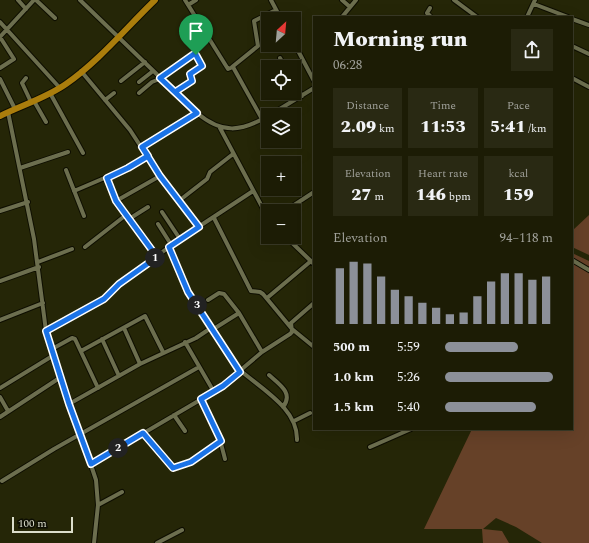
<!DOCTYPE html>
<html lang="en">
<head>
<meta charset="utf-8">
<style>
  body { margin:0; font-family:Spectral,serif; background:#292913; color:#f1f3f6; height:100vh; display:flex; flex-direction:column; font-size:15px; white-space:nowrap }
  * { box-sizing:border-box; margin:0 }
  p { font-size:13px; color:#a0a19a }
  .icon { flex:none; width:22px; height:22px; fill:none; stroke:currentColor; stroke-width:2; stroke-linecap:round; stroke-linejoin:round }
  .map { position:relative; flex:1; overflow:hidden }
  .drawer { position:absolute; left:313px; top:16px; width:260px; height:414px; display:flex; flex-direction:column; background:#1c1c05; border-radius:0px; box-shadow:0 4px 16px #0002,0 0 0 1px #3a3a27 }
  .drawer>* { flex:none }
  .needle { width:26px; rotate:26deg }
  .buttons { position:absolute; left:261px; top:12px; display:grid; gap:8px }
  .buttons a { display:grid; place-items:center; width:40px; height:40px; border-radius:0px; background:#1c1c05; box-shadow:0 4px 16px #0002,0 0 0 1px #3a3a27; font-size:20px }
  .scale { position:absolute; left:12px; bottom:10px; width:61px; box-sizing:border-box; padding-left:4px; border:2px solid #dcdecc; border-top:0; font-size:11px; line-height:14px; white-space:nowrap; color:#dcdecc; -webkit-text-stroke:3px #0d0e03; paint-order:stroke }
  .pin { position:absolute; display:grid; place-items:center; width:34px; height:34px; color:#fff; margin:-41px -17px; border-radius:50% 50% 50% 0; rotate:-45deg; box-shadow:0 0 4px #0007 }
  .pin .icon { rotate:45deg }
  .km { position:absolute; width:20px; height:20px; margin:-10px; border-radius:50%; background:#222; color:#fff; font-size:11px; line-height:20px; text-align:center }
  .round { display:grid; place-items:center; flex:none; width:42px; height:42px; border-radius:0px; background:#292913 }
  .headline { display:flex; align-items:center; justify-content:space-between; height:68px; padding:0 20px }
  h1 { font-size:22px; font-weight:800; line-height:30px }
  .metrics { display:grid; grid-template-columns:repeat(3,1fr); gap:6px; height:68px; padding:4px 20px }
  .metrics div { display:grid; align-content:center; border-radius:0px; background:#292913; text-align:center }
  .metrics b { font-size:17px; font-weight:800 }
  .metrics small { font-size:11px; font-weight:400 }
  .metrics p { font-size:11px }
  .chart { height:112px; padding:8px 20px }
  .chart p { display:flex; justify-content:space-between }
  .chart svg { width:100%; height:72px; margin-top:4px; stroke:#8c9099; stroke-width:6 }
  ul { padding:0 20px; list-style:none; font-size:13px }
  li { display:grid; grid-template-columns:64px 48px 1fr; align-items:center; height:30px }
  li i { height:10px; border-radius:5px; background:#8c9099 }
  .map>svg:first-child { display:block }
  .green { fill:#664128 }
  .lines { fill:none; stroke-linecap:round; stroke-linejoin:round }
  .minor-casing { stroke:#0e0e00; stroke-width:6 }
  .highway-casing { stroke:#0e0e00; stroke-width:8 }
  .minor { stroke:#6c6e4e; stroke-width:4 }
  .highway { stroke:#aa7d0c; stroke-width:6 }
  .route-casing { stroke:#fff; stroke-width:8 }
  .route { stroke:#1a73e8; stroke-width:5 }
</style>
</head>
<body>
<div class="map">
<svg width="589" height="543" viewBox="0 0 589 543">
  <rect width="100%" height="100%" fill="#252607"/>
  <path class="green" d="M589,215V255L572,247V231Z
    M572,253L589,261V543H542L516,527L496,518L483,529L502,531L509,543H483L482,529H424L472,429H572Z"/>
  <g class="lines">
    <defs>
      <path id="minor" d="M18,0L26,9
        M36,0L55,18
        M80,0L197,113C222,134 241,132 268,116
        M185,0L228,69L233,67L262,119
        M271,0L281,19
        M342,0L350,7
        M454,0L477,17
        M534,4L568,17
        M188,5L196,0
        M430,8L427,13L431,17
        M342,17L356,0
        M527,17L535,0
        M572,19L589,25
        M0,22L59,87
        M0,37L34,0
        M0,37L14,59L0,68
        M294,43L314,81
        M572,46L589,54
        M280,58L285,67
        M232,67L258,46L254,21L276,10
        M81,71L130,130L160,176L199,227
        M26,78L22,83L31,102
        M572,78L589,87
        M0,79L15,109
        M121,81L145,62
        M139,82L153,71
        M294,83L302,96
        M50,93L83,153
        M139,93L152,82L157,80L194,54L196,55L202,66L190,73L192,81L175,92
        M105,100L114,93
        M34,101L46,122
        M8,112L34,239L46,331L96,480L98,505L94,543
        M270,115L314,88
        M220,128L268,218
        M142,147L197,113
        M20,168L68,152
        M66,170L84,216
        M107,178L116,201L126,215
        M74,191L128,168L148,156
        M180,200L207,179L210,172L233,154
        M116,201L160,176
        M0,211L28,202
        M285,211L314,192
        M162,212L180,239
        M214,218L251,291L260,292L263,294L292,329L314,347
        M129,219L148,207
        M158,224L172,246
        M286,237L314,264
        M85,247L126,215L157,257
        M169,247L188,292L240,372
        M572,260L589,270
        M38,262L72,249
        M0,281L39,267
        M267,298L311,261
        M208,300L219,293L224,294L239,313L262,352
        M0,320L43,303
        M124,328L140,364
        M212,330L239,313
        M46,331L104,299L119,284L180,239L253,191
        M102,339L119,376
        M185,342L214,392
        M52,349L72,338L75,339L98,388
        M81,351L145,316L163,352
        M241,371C262,389 298,409 297,440
        M269,375C279,384 294,393 283,407
        M0,388L54,355
        M0,397L8,411
        M201,399L219,436L225,459
        M69,404L140,364L196,338L211,328
        M174,415L185,431
        M0,417L61,377
        M294,421L310,413
        M143,433L173,468L191,462L221,441
        M370,447L411,429
        M91,464L217,390L262,352L290,334L292,332L291,323L314,303
        M2,481L54,449L199,367
        M98,505L122,492
        M157,543L182,530"/>
      <path id="highway" d="M0,116C22,105 46,98 66,84C99,61 126,28 155,0"/>
    </defs>
    <use href="#minor" class="minor-casing"/>
    <use href="#highway" class="highway-casing"/>
    <use href="#minor" class="minor"/>
    <use href="#highway" class="highway"/>
  </g>
  <g class="lines">
    <defs>
      <path id="route" d="M196,55L202,66L190,74L192,81L175,92L197,113L142,147L148,156L128,168L107,178L116,201L157,257L119,284L104,299L46,331L69,404L91,464L143,433L173,468L191,462L221,441L201,399L223,386L240,372L188,292L169,247L199,227L160,176L142,147L197,113L160,78L194,54L196,55"/>
    </defs>
    <use href="#route" class="route-casing"/>
    <use href="#route" class="route"/>
  </g>
</svg>
<div class="buttons">
<a><svg class="needle" viewBox="-14 -14 28 28"><path d="M0-13l5 13h-10z" fill="#e53935"/><path d="M0 13l5-13h-10z" fill="#a0a19a"/></svg></a>
<a><svg class="icon" aria-label="locate" viewBox="0 0 24 24"><circle cx="12" cy="12" r="6"/><path d="M12 2v4M12 18v4M2 12h4M18 12h4"/></svg></a>
<a><svg class="icon" aria-label="layers" viewBox="0 0 24 24"><path d="M12 4l9 5-9 5-9-5zM3 14l9 5 9-5"/></svg></a>
<a>+</a>
<a>−</a>
</div>
<div class="scale">100 m</div>
<div class="pin" style="left:196px;top:55px;background:#1e9e55"><svg class="icon" aria-label="arrive" viewBox="0 0 24 24"><path d="M6 21V4h12l-3 4 3 4H6"/></svg></div>
<b class="km" style="left:155px;top:258px">1</b>
<b class="km" style="left:118px;top:448px">2</b>
<b class="km" style="left:197px;top:305px">3</b>
<section class="drawer">
<div class="headline"><div><h1>Morning run</h1><p>06:28</p></div><a class="round"><svg class="icon" aria-label="share" viewBox="0 0 24 24"><path d="M12 15V3M7 8l5-5 5 5M5 13v7h14v-7"/></svg></a></div>
<div class="metrics">
<div><p>Distance</p><b>2.09<small> km</small></b></div>
<div><p>Time</p><b>11:53</b></div>
<div><p>Pace</p><b>5:41<small> /km</small></b></div>
</div>
<div class="metrics">
<div><p>Elevation</p><b>27<small> m</small></b></div>
<div><p>Heart rate</p><b>146<small> bpm</small></b></div>
<div><p>kcal</p><b>159</b></div>
</div>
<div class="chart"><p><span>Elevation</span>94–118 m</p>
<svg viewBox="0 0 160 44" preserveAspectRatio="none"><path d="M5 44V10M15 44V6M25 44V7M35 44V15M45 44V23M55 44V27M65 44V31M75 44V34M85 44V38M95 44V37M105 44V27M115 44V18M125 44V13M135 44V13M145 44V17M155 44V15"/></svg>
</div>
<ul>
<li><b>500 m</b>5:59<i style="width:68%"></i></li>
<li><b>1.0 km</b>5:26<i style="width:100%"></i></li>
<li><b>1.5 km</b>5:40<i style="width:84%"></i></li>
</ul>
</section>
</div>
</body>
</html>
